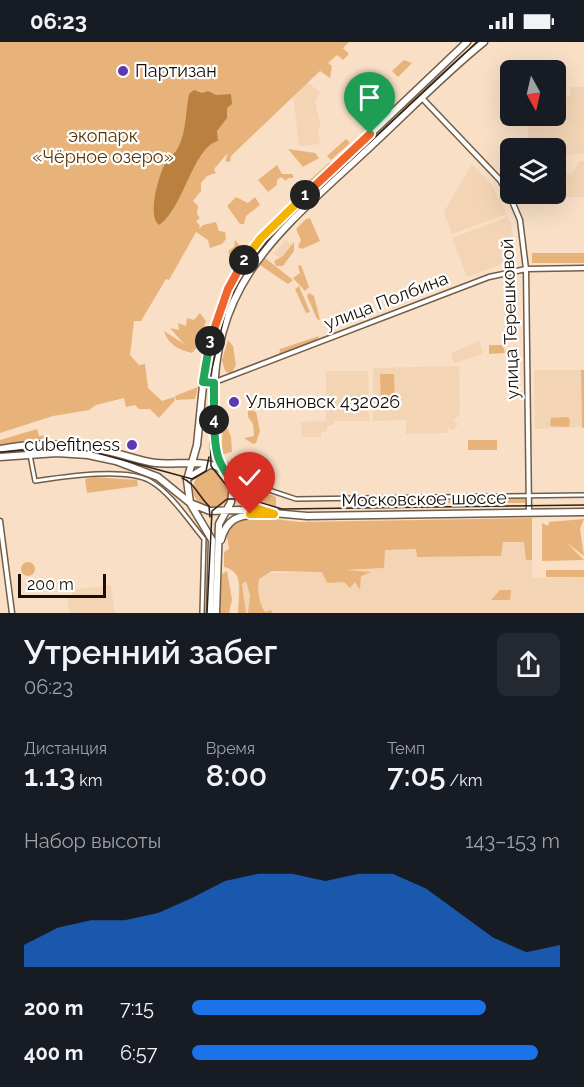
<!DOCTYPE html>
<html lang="ru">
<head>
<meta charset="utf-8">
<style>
  body { margin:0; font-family:Raleway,sans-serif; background:#242831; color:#f1f3f6; height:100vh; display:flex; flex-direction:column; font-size:22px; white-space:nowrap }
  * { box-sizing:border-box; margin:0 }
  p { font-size:20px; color:#9ea1a6 }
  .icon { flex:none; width:33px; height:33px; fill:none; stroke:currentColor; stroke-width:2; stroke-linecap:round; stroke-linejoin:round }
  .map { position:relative; height:571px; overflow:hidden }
  .details { display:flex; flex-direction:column; background:#171b24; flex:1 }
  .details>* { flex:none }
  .needle { width:39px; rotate:172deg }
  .fabs { position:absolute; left:500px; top:18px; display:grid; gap:12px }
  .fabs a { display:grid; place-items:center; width:66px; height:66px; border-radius:9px; background:#171b24; box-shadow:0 6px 24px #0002; font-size:30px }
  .scale { position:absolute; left:18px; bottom:15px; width:88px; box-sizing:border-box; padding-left:6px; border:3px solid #170f06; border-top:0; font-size:16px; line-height:21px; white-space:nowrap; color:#170f06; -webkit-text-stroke:4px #fff; paint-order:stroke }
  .pin { position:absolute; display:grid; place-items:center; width:51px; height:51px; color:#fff; margin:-62px -26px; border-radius:50% 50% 50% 0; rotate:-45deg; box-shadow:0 0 6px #0007 }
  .pin .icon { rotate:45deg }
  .km { position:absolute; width:30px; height:30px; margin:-15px; border-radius:50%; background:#222; color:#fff; font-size:16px; line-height:30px; text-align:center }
  .round { display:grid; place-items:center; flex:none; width:63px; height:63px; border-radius:9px; background:#242831 }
  .headline { display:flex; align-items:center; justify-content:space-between; height:102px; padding:0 24px }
  h1 { font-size:33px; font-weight:600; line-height:45px }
  .figures { display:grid; grid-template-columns:repeat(3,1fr); gap:9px; height:102px; padding:6px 24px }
  .figures div { display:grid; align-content:center }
  .figures b { font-size:30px; font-weight:600 }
  .figures small { font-size:16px; font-weight:400 }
  .figures p { font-size:16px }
  .chart { height:168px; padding:12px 24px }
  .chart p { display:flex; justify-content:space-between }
  .chart svg { width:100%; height:108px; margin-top:6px; fill:#1a73e8; opacity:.7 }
  ul { padding:0 24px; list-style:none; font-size:20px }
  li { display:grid; grid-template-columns:96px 72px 1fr; align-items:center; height:45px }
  li i { height:15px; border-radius:8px; background:#1a73e8 }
  .status { display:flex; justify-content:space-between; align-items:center; height:42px; padding:0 30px; background:#171b24; direction:ltr }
  .status svg { height:16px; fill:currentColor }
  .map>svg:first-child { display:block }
  .built { fill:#f3d5b6 }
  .green { fill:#e8b37b }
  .water { fill:#ba803f }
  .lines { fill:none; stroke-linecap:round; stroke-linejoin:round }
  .minor-casing { stroke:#725d47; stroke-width:6 }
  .tertiary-casing { stroke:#725d47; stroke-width:7 }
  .primary-casing { stroke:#725d47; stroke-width:9 }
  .minor { stroke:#fff; stroke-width:3 }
  .tertiary { stroke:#fff; stroke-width:4 }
  .primary { stroke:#fff; stroke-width:6 }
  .tram { stroke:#2e2419; stroke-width:1.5 }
  .split-1-casing { stroke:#fff; stroke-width:12 }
  .split-2-casing { stroke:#fff; stroke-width:12 }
  .split-3-casing { stroke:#fff; stroke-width:12 }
  .split-4-casing { stroke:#fff; stroke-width:12 }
  .split-5-casing { stroke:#fff; stroke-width:12 }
  .split-6-casing { stroke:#fff; stroke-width:12 }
  .split-1 { stroke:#f0652b; stroke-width:8 }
  .split-2 { stroke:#f5b400; stroke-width:8 }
  .split-3 { stroke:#f0652b; stroke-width:8 }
  .split-4 { stroke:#22a559; stroke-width:8 }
  .split-5 { stroke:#22a559; stroke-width:8 }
  .split-6 { stroke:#f5b400; stroke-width:8 }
  .poi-dot { fill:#5d38b0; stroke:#fff; stroke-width:2 }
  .labels { text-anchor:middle; stroke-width:4.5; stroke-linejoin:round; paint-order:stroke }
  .poi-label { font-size:18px; fill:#170f06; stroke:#fff; text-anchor:start }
  .park-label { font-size:18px; fill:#5d3600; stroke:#fff }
  .street-label { font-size:18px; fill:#170f06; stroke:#fff }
</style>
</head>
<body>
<div class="status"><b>06:23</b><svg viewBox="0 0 49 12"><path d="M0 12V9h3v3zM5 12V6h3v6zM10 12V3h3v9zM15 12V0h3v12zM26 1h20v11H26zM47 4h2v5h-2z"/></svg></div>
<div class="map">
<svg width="584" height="571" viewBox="0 0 584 571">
  <rect width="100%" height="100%" fill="#f8dfc6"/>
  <path class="built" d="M304,38L320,50L315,59L321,86L318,87L320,102L299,104L293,53Z
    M571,45H584V112L555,113V106H528V74H555V54H570Z
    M580,119H584V155H566V132H572Z
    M472,122L491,142L507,172L452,192L444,170Z
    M507,175L511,180L515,217L467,235L452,196Z
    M286,198L293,204L281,217L274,211Z
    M479,299L483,312L454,321L451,311Z
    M459,324L460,371L453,380L457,381V384L452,388L448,386L447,391L406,392V378L373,379V326Z
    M534,328H581L582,385L535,387Z
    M326,329H368L369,379H334L333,383L327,384V389L321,390V395H302L301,380L326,379Z
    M503,500H525L527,518H532V536L584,535V571H239L238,533L384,526V508L417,507V515L501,514Z
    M111,543L115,571H69L67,555L72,554L71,548Z"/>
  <path class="green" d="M0,0H349L343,6L349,12L343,18L337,13L328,21L332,24L330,36L320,29L231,114L230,120L225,119L228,111L214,127L216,131L207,134L201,141V149L193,159L198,164L197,172L200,176L196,179L200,184L199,187L203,183L216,180L219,189L225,190L226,197L222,202L210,206L208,198L196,190L169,238L166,237L141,279H134L130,313L139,323L145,322L148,346L162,359L174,355L175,358L159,376L150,367H139L135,363L126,365L124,356L96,363L89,368L53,374L0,391Z
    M404,18L412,21L398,35L392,29Z
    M346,97L350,101L331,118L327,114Z
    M288,107L315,111L319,116L303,125Z
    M330,120L331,125L306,145L304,143Z
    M277,123L282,132H292L294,136H288L286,139L281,135L277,138V143L268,150L258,138Z
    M236,155L248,161L255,155L260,163L246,174L244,182H240L227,164Z
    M310,176L320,199L302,207L298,205L301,198L296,187L306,177Z
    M235,198L243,208L231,216L228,209L234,205Z
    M294,200V209L283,224H276L274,219L283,214Z
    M532,211H584V221H532Z
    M265,216L293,238L288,242L260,223Z
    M301,223L309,245L305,249L293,236L300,231L298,224Z
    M299,244L310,270L306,271L295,247Z
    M309,251L314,254L320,278L317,277L307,254Z
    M200,271L206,279L198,304L192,311C180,308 168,303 164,289L184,302L170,286L179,288L178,281L186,284L187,276L194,278Z
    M319,294L317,299L279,314L280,307Z
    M228,298L233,304L236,323L231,332L225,329L222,318Z
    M489,303H503L505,311L489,312Z
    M581,328H584V386H582Z
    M380,332H394L395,366H381Z
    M198,345L195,357L176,358L175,354Z
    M251,368L256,370L260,389L256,401L253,402L244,396L254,394L253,382L248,375V369Z
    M568,375L570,378L569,385L550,384L551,376Z
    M225,381L231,395L232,410L221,413L223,384Z
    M37,387L39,394L48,393L47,397L0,404V398Z
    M468,398H497V408H468Z
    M227,419L239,428L238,435L242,440H239L224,422Z
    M193 447a19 19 0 1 1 38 0a19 19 0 1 1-38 0Z
    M94,435L137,438L138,444L87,451L85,437Z
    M245,443L276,455V465L248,458Z
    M525,455V461H366L369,458Z
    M259,475L299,480L532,476V518H526L524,500H503L501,514L417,515L416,507L385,508L384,526L345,528L371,530L361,534L360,548L355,540L350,546L344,540L327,541L322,530L272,529L259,537C257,548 259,561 265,570L271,568L272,571H248L250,553L246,539L242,542L246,571H238C238,553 246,530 224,525V510L229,507L226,488L234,478Z
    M584,477L580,487L584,514L567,501L584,518L542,519V481L548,484L549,480Z
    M21 527a7 7 0 1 1 14 0a7 7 0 1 1-14 0Z
    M546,528H584V535H546Z
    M227,529L232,558L229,571H220L222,532Z
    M500,548H511L510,558H491Z"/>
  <path class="water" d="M194,48L202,51L208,49L216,53L231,52L232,62L227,66V76L217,89L218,99C193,105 183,168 159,183C146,173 160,130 167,117C187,107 185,71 189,52Z"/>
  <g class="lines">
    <defs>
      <path id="minor" d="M30,413L35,439C63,435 125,425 150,439C171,451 188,478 204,497L202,571
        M235,443L251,442L296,457L584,453"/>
      <path id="tertiary" d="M422,56L500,138L512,159L520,178L526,227L529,470
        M215,340L489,235L526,227L584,226
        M0,479L12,571"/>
      <path id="primary" d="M0,407C35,400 72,401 106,409C123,412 139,419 156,421C175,423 202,417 220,426C236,435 238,459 256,467
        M0,415L57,411L88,413L116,419L158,435L190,461L210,469L239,468L307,474L584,470
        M222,428C211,409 214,387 214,366C211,236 285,185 370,105C408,70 444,32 484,0
        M188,436L208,424
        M221,498C226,478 238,472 258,473
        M210,571L212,498L190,461L187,438L197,403L205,324L214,284L233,237L261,196L467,0
        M216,571L219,482L231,460L233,444"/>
    </defs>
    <use href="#minor" class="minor-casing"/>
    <use href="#tertiary" class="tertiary-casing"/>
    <use href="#primary" class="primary-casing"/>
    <use href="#minor" class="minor"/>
    <use href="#tertiary" class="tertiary"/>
    <use href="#primary" class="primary"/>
    <path class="tram" d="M477,0L275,189L245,227L227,263L209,339L211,424L234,453L282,467L584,463
      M0,410L52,406L90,409L192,437L206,429L209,415
      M182,436C195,441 199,455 209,464L210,475
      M207,571L212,469L227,457H241"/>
  </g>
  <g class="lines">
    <defs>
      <path id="split-1" d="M305,153L370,92"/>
      <path id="split-2" d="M244,218L261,196L305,153"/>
      <path id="split-3" d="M210,299L228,247L244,218"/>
      <path id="split-4" d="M210,299L203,340L214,341V378"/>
      <path id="split-5" d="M214,378C215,423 220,422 245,458"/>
      <path id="split-6" d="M245,458L249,464L274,472H250"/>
    </defs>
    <use href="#split-1" class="split-1-casing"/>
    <use href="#split-2" class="split-2-casing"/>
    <use href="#split-3" class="split-3-casing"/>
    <use href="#split-4" class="split-4-casing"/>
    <use href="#split-5" class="split-5-casing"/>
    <use href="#split-6" class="split-6-casing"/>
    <use href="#split-1" class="split-1"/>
    <use href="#split-2" class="split-2"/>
    <use href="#split-3" class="split-3"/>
    <use href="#split-4" class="split-4"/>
    <use href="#split-5" class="split-5"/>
    <use href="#split-6" class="split-6"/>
  </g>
  <g class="poi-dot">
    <circle cx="123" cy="29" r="6"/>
    <circle cx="234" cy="360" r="6"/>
    <circle cx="132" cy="403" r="6"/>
  </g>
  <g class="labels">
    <g class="poi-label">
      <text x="135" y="35">Партизан</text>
      <text x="246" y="366">Ульяновск 432026</text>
      <text x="120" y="409" text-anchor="end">cubefitness</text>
    </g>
    <g class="park-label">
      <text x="103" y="100">экопарк<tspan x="103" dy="21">«Чёрное озеро»</tspan></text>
    </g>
    <g class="street-label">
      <text transform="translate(386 259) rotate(-21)" y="6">улица Полбина</text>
      <text transform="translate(510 277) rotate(-92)" y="6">улица Терешковой</text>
      <text transform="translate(424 457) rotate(-1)" y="6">Московское шоссе</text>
    </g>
  </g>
</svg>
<div class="fabs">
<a><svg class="needle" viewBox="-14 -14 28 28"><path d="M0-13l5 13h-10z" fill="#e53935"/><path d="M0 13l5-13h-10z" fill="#9ea1a6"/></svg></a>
<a><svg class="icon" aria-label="layers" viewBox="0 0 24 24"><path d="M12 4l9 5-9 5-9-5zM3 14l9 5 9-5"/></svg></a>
</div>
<div class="scale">200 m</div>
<div class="pin" style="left:370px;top:92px;background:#1e9e55"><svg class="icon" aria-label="arrive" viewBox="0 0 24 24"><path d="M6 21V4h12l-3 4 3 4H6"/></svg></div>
<div class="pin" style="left:250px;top:472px;background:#d93025"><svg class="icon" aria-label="check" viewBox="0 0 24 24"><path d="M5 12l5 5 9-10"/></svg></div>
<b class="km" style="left:305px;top:153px">1</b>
<b class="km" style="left:244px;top:218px">2</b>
<b class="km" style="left:210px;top:299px">3</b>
<b class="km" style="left:214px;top:378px">4</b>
</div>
<section class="details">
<div class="headline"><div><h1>Утренний забег</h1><p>06:23</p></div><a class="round"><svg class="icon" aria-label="share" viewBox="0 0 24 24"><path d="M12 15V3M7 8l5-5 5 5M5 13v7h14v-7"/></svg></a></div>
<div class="figures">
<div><p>Дистанция</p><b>1.13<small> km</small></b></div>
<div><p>Время</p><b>8:00</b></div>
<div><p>Темп</p><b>7:05<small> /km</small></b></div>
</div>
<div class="chart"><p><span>Набор высоты</span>143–153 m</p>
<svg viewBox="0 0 160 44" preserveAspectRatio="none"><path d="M0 44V35L10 28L20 25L30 25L40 22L50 16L60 9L70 6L80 6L90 9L100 6L110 6L120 12L130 22L140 32L150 38L160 35V44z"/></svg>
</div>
<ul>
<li><b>200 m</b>7:15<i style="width:80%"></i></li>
<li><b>400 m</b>6:57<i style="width:94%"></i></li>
</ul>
</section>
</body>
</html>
